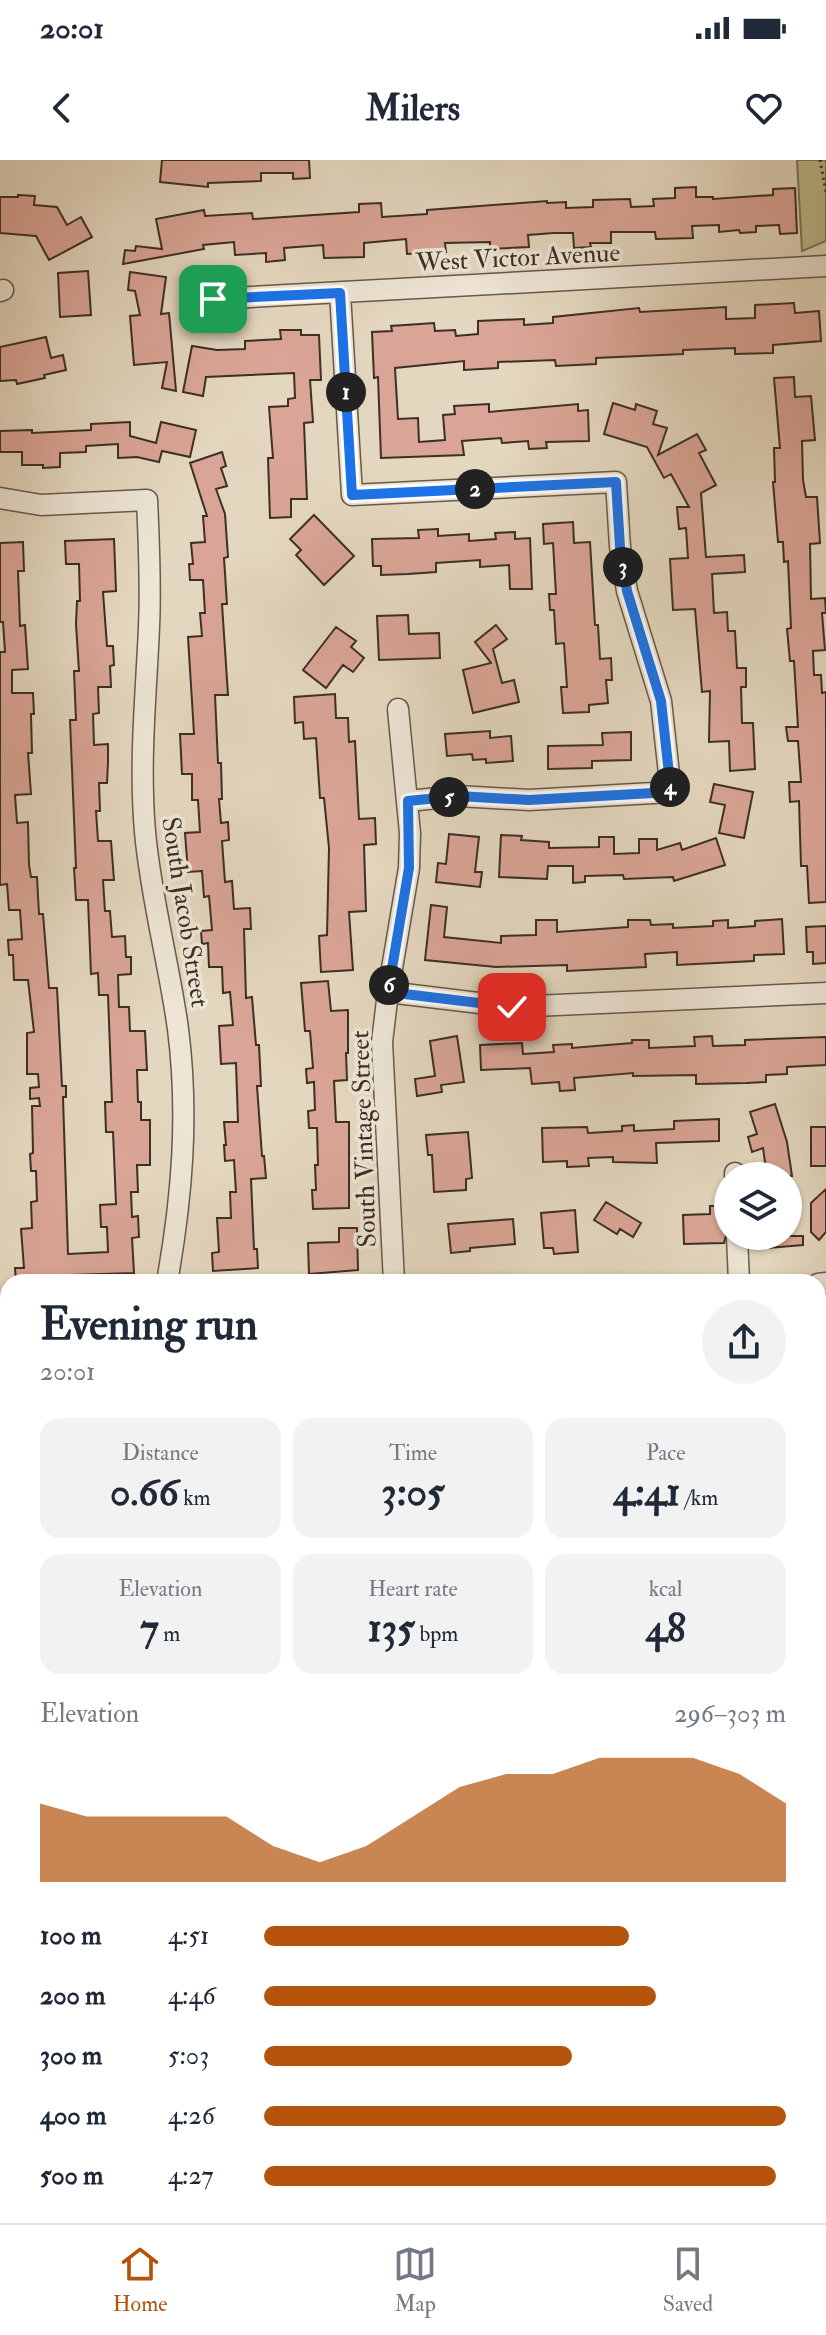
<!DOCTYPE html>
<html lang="en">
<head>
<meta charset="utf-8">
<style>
  body { margin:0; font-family:"IM FELL Double Pica",serif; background:#f2f2f3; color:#1f2937; height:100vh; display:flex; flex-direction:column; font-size:30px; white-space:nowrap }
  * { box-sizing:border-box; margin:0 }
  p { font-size:26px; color:#747a83 }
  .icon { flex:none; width:44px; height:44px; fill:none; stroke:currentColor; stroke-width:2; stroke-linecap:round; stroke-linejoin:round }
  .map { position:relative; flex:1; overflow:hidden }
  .sheet { position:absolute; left:0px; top:1114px; width:826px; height:950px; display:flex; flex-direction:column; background:#fff; border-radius:24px 24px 0 0; box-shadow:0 2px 6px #0004 }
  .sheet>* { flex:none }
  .tools { position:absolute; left:714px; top:1002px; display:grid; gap:16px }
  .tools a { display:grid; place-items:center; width:88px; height:88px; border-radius:50%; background:#fff; box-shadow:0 2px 6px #0004; font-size:40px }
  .pin { position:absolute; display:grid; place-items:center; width:68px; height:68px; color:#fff; margin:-34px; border-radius:16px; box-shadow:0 4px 12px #0006 }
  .km { position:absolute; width:40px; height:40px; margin:-20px; border-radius:50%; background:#222; color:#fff; font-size:22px; line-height:40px; text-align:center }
  .round { display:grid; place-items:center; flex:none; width:84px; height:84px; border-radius:42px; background:#f2f2f3 }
  .overview { display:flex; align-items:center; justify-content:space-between; height:136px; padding:0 40px }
  h1 { font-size:44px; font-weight:800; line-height:60px }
  .stats { display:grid; grid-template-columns:repeat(3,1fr); gap:12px; height:136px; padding:8px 40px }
  .stats div { display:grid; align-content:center; border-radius:20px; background:#f2f2f3; text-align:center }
  .stats b { font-size:40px; font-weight:800 }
  .stats small { font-size:22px; font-weight:400 }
  .stats p { font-size:22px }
  .chart { height:224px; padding:16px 40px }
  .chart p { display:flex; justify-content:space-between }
  .chart svg { width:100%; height:144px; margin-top:8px; fill:#b45309; opacity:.7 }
  ul { padding:0 40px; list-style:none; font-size:26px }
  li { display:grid; grid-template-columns:128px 96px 1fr; align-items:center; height:60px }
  li i { height:20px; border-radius:10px; background:#b45309 }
  .status { display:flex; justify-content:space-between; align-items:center; height:56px; padding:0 40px; background:#fff; direction:ltr }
  .status svg { height:22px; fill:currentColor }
  header { display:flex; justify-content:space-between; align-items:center; height:104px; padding:0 40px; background:#fff; font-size:36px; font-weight:800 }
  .tab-bar { display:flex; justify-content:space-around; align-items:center; height:112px; border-top:2px solid #e0e1e3; background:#fff; font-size:22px; color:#747a83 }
  .tab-bar a { display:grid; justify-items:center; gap:4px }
  .tab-bar .current { color:#b45309 }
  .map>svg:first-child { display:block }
  .green { fill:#bcbc8c; stroke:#7c7658; stroke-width:2 }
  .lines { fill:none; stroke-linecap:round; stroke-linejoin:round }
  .stream { stroke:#728278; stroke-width:5 }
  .building { fill:#daa596; stroke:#3d2f25; stroke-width:2 }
  .minor-casing { stroke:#67594c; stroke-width:23 }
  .path { stroke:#3d2f25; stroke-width:3; stroke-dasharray:2 4; stroke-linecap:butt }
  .minor { stroke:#ede5d5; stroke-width:20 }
  .route-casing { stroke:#fff; stroke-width:16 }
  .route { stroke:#1a73e8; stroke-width:10 }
  .labels { text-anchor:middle; stroke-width:7; stroke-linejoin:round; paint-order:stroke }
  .street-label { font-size:26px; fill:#3d2f25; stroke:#ede5d5 }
</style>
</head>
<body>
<div class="status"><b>20:01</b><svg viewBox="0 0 49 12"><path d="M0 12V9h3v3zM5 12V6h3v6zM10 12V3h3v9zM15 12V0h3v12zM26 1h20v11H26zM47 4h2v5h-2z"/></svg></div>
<header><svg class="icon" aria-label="back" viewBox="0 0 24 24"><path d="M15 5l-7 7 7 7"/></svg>Milers<svg class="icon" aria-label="heart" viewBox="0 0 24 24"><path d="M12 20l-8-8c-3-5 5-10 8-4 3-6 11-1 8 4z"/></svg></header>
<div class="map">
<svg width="826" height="2063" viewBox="0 0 826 2063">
  <rect width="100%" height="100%" fill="#e4d7bf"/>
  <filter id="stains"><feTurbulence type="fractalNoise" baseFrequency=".0025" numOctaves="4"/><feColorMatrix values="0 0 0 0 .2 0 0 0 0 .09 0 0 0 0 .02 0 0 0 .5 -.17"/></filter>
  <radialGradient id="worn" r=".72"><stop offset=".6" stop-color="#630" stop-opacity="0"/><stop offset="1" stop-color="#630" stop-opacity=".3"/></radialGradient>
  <path class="green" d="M797,0H826V81L802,91Z"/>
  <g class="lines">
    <path class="stream" d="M818,1763L826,1762
      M200,2056V2063"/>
  </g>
  <path class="building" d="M162,0H309L310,18L293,19V13H261V21L208,23V27L160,22Z
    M696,27V37H713V39L773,35V29L795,28L797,73L780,74L779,65L756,66V72L740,73L739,70L719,72V65L692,66L693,78L656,79L655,72H611V83H590L591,87L574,88L573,73H554L528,75L529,87L490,89V82L445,83L446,92L407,94L406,79L364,83V97L324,98L323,85L284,88L285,100L266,102V93L235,95L234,82L203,85L204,89L123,104L125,90L135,91L136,86L162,89L156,59L204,50L205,56L252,53L253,59L359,52V44L381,43L382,57L427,54V50L547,41V43L566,42V48L593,47V40L630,39L631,47L654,46L653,39L675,38V28Z
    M18,35L35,36L34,45L57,47L67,65L81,57L92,77L49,100L36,76L0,73V37H18Z
    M88,111L91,155L60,157L58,113Z
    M130,112L166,117L161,154L169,153L176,231L162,228L167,202L134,205L130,156L140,155L135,131L128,130Z
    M794,143L795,153L819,151L821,181L773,185V193L735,194V188L683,190V194L596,198V204L556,206L555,200L498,202V208L464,210V201L395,208L398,259L418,258L419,282L445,280L443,255L455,254L454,246L489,244V252L578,244V251L588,250L589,281L546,282L547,288L529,289L528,281L502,283L501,278L462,281L464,295L381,298L378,217L374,218L372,172L392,171L391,166L434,163L435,171L455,170L456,176L478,174V161L524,159V165L553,163V157L639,148L640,152L726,147V159L755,158V145Z
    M280,170H301V175H319L321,220H310L313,262L304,263L307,339H291V357L270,358L268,298H273L269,247L288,246V239L295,238L294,213L206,217L203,236L183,232L192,186L217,190L245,189V181L281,179Z
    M46,177L51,198L63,195L66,210L44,215L45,218L17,224L16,220L0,221V187Z
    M794,217L795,237L811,236L815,280L802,281L803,320L806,337H817L820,383L810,384L811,439L825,438L826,453H822L825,490L813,491L814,515H821L822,533L826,532V742L809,743L807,706H801L799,641L790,642L789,622H801L798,581H788L786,567H798L794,501H790L787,469L791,468L788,401L784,402L783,382H778L773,322H775L774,288H780L774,218Z
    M613,243L635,250L636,244L657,251L653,264L667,268L658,295L697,274L706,290L699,293L716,325L701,333L706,397L744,395L745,412L712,414L714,453L727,452L728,471H735L737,508H746V527H741L742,563H753L755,609L730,611L729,581L709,582L710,531L702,532L695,449L673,450L670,399L688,398L686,368L679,369L677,347H689L671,314L664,318L647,287L604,274Z
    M130,262V276L156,283L161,262L196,270L190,297L162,291L159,302L137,297L118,298V284L86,286V292L60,293V307L43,308V305H22V292H0V271L32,270V273L91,270V264Z
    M222,292L226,306L221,308L227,326L216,329L225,354L228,397L224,398L227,444H222L228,535H215L218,603H221L222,639H219L221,663L228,662L229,680L222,681L225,722L232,721L234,749L250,748L251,769H244L246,838L252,837L256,885H259L261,926H257L262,996H264L266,1018L251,1019L254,1089H257L258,1108L213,1111L212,1093L219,1092L217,1058H231L230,1032H236L234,1000L225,1001L224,985H226L224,962H238L236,903L221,904L219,866L233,865L230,832L223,833L222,807H209L208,783L202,784L201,771L212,770L209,736L204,737L202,711L188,712L185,673L200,672L198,640H192V614H182L180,574H194L188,477L202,476L200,453H205L203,420H190L189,404H193L191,383L205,382L203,356H207L190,303Z
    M314,355L354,396L324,425L296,395L301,390L290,379Z
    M573,362L574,383L590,382L595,465H598L600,499L611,498L612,520H606L608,543L589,545V552L563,553L561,527H567L564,483L556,484L554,450H550L549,434H556L553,383L544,384L543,364Z
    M438,369V376L469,374V381L496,379L495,373L515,372V379L530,378L532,429H510L509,405L480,407V400L436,403V412L408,414L381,415V406H373L372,379L419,378L418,370Z
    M114,379L116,431L103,432L107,486H113L114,505L110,506L111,527H98L99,553L93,554L94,585L108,584V602L107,623H99L100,651H96L98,681H111L114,720H103L105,751H110L112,777L125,776L126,797H131V814L118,815L119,847H129L130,871H145L147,910H137L138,942H141V960H150V1005H137L138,1032H131L132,1057L138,1056L139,1077L132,1078L134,1113L72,1115L73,1122H16L15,1108H24L21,1069L32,1068L31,1042L37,1041L36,1011H31L30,994L33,993L32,946H40L39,938L30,939V928L39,927L38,914H27V873L34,872L28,820H14L13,795H9L8,780L22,779L20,750H9L7,724L0,725V492H5L3,462H0V383L23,382L24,411H18L20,466L25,465L28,509L12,510V533H33L34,554H31L32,593H28L31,634L15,635L17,663L28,662L29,705L31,717H37L39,754H43L49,828H57L62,926H66V937H63L68,1094L108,1092L107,1067H101L100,1045L116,1044L113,972H106L105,942H112L108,835H99L98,813L91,814L88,740H76L74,708H76L70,560H76L74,511H79L76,464L77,441H80L79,404H66L65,381Z
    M408,455L409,474L439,473L440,498L379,500L377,456Z
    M496,465L507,479L493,489L502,523L514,520L519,542L473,553L463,510L491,503L475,482Z
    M336,467L356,481L351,487L364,498L353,512L343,505L326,528L303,510Z
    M335,534L336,558H348L349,582L355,581L359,659L375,658L376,684L364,685L366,751L349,752L353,810L321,812L319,776L327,775L329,688L324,638H320L316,578L304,579L303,562L295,563L294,537Z
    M490,571V578L511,576L513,601L486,603V599L473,600L472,594L447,596L445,574Z
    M631,572V600L592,601V608L548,609V586L603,585L602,573Z
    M714,624L753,632L744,678L719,673L725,645L710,642Z
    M449,674L479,677L475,712H482L480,727L436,722L438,703L446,704Z
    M501,675L522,676L521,680L549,682V688L599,687V677H614V694L639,693V679H657V690L680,683L682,690L716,678L725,705L674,721L673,717L624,719L623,715L585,716V722L573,723V706H548L547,719L499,717Z
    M431,745L447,747L444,777L501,783V776L536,775V760H557V772L628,767V760H650L651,765L673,764V768L713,766V761L728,760V768L755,766V761L782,759L784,794L754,795V801L677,805V792L645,794L646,807L567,811V805L496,807L425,800Z
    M826,766V803L813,804V792H807L806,767Z
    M328,821L331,851L348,850V893H346L347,920L334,921L336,962H349V1048L313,1049L312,1030H316L315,1005H318L317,968H309L308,951L315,950L314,922L307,923L306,909L313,908L310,871H305L301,823Z
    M457,876L464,922L441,925L442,932L417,936L415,919L435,916L430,881Z
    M712,876L713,886L745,885V880L826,877V905L787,907V914L766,915V922L747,923L696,924V915L633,916V913L574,918L575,930L560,931L559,922L532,924L530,908L481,910L480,885L522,883L523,894L554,892L553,885L572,884V888L632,883V880H649V888L695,886L694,877Z
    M775,944L787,982L792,1016H767L763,988L752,992L748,977L757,974L750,952Z
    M719,959V981L656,983L657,1003L613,1002V997L588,998L589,1006L567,1007V1001L543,1002L542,968L587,967L588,973L622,971V966L634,965V971L674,969V961Z
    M811,967H826V1006H811Z
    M468,972L472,1018L466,1019V1030L434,1032L432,995H428L426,975Z
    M826,1029V1072L819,1080L811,1072V1043Z
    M606,1042L641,1063L633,1077L620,1069L617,1074L594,1060Z
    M710,1046H728V1067L724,1083L684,1084L683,1055L710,1054Z
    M575,1050L578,1092L554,1094L553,1088H544L541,1053Z
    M513,1059L515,1084L470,1088V1091L451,1093L448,1064Z
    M339,1068H357L358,1110L309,1114L308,1083L339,1082Z
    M767,1076H803V1085L768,1088Z"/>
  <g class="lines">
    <defs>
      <path id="minor" d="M0,131L3,130
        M340,133L352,335L616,322L620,387L627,431L661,541L671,632L529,640L458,636L408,641
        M213,139L826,106
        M0,338L41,345L147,340C149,382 151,424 149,467C146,537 139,602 145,672C151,739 169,803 178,869C189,955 182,1038 167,1122
        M388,832L512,847L826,833
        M735,1013V1016
        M737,1076L739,1122
        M394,1122L382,882L388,832L409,708L410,673L398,549
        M818,1124L826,1123
        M0,1164L8,1163
        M818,1337H826
        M818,1543H826
        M0,1595H8
        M0,1644L8,1752
        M818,1739L826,1738
        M818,1935H826
        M0,2039L8,2034
        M103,2056V2063
        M517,2056V2063"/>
    </defs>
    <use href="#minor" class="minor-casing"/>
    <path class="path" d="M820,0L826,32"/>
    <use href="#minor" class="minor"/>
  </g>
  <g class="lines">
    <defs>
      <path id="route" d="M213,139L340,133L352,335L616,322L620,387L627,431L661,541L671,632L529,640L458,636L408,641L409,708L388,832L512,847"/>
    </defs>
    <use href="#route" class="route-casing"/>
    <use href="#route" class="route"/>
  </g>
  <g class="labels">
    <g class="street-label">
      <text transform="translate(518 97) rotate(-3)" y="9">West Victor Avenue</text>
      <text transform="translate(186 752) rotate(81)" y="9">South Jacob Street</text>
      <text transform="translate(363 979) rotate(-92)" y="9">South Vintage Street</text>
    </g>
  </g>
  <rect width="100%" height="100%" filter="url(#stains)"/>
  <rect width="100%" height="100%" fill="url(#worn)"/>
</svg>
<div class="tools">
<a><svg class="icon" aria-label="layers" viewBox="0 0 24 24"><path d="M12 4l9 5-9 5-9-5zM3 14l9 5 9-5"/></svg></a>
</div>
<div class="pin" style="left:213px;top:139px;background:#1e9e55"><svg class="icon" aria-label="arrive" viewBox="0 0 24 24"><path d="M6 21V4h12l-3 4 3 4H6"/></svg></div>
<div class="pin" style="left:512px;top:847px;background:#d93025"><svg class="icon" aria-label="check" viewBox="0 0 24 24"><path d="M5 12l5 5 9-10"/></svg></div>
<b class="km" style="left:346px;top:232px">1</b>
<b class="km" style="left:475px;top:329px">2</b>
<b class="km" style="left:623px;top:407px">3</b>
<b class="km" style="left:670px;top:627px">4</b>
<b class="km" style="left:449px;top:637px">5</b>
<b class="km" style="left:389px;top:825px">6</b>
<section class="sheet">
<div class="overview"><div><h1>Evening run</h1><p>20:01</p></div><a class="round"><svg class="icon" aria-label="share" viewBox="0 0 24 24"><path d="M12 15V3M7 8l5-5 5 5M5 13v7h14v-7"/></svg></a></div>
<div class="stats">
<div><p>Distance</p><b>0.66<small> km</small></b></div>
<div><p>Time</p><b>3:05</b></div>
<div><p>Pace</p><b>4:41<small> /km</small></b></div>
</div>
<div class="stats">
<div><p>Elevation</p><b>7<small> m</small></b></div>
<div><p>Heart rate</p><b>135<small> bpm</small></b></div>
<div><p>kcal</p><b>48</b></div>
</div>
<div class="chart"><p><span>Elevation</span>296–303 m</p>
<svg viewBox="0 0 160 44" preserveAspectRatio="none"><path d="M0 44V20L10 24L20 24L30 24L40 24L50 33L60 38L70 33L80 24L90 15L100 11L110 11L120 6L130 6L140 6L150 11L160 20V44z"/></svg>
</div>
<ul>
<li><b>100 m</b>4:51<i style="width:70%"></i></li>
<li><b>200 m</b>4:46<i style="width:75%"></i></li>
<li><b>300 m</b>5:03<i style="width:59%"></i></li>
<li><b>400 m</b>4:26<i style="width:100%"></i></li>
<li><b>500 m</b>4:27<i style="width:98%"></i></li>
</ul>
</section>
</div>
<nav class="tab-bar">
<a class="current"><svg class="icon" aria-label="home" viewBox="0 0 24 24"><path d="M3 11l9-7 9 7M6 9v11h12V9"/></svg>Home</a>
<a><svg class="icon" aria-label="map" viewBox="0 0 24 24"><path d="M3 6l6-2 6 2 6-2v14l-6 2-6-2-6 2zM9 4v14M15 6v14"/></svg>Map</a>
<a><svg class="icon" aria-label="saved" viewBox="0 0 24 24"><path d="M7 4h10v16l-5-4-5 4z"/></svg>Saved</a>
</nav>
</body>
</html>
